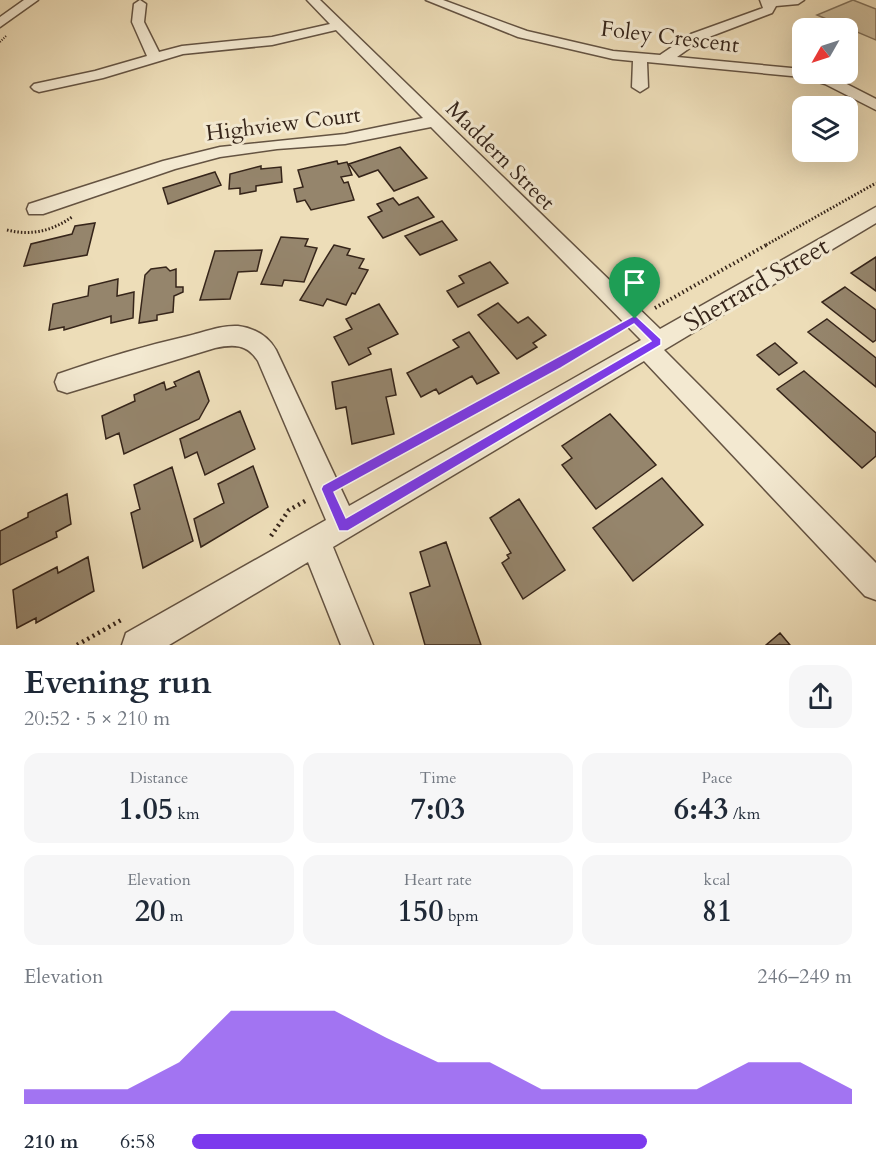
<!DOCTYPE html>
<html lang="en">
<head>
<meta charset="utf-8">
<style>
  body { margin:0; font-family:Cardo,serif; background:#f6f6f7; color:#1f2937; height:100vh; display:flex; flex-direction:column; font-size:22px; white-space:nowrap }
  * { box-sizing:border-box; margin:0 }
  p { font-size:20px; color:#747a83 }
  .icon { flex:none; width:33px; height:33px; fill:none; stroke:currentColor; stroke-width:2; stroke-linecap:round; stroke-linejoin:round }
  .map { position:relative; height:645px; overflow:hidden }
  .side { display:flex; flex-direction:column; background:#fff; flex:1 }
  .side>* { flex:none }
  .needle { width:39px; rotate:231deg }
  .buttons { position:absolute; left:792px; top:18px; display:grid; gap:12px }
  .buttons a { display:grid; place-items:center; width:66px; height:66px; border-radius:12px; background:#fff; box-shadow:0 6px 24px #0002; font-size:30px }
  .pin { position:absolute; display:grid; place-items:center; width:51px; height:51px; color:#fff; margin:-62px -26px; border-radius:50% 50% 50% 0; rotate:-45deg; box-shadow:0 0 6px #0007 }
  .pin .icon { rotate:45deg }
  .round { display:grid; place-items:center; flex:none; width:63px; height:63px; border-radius:18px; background:#f6f6f7 }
  .head { display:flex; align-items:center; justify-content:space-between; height:102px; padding:0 24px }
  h1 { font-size:33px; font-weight:700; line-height:45px }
  .metrics { display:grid; grid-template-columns:repeat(3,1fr); gap:9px; height:102px; padding:6px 24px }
  .metrics div { display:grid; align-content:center; border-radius:15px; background:#f6f6f7; text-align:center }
  .metrics b { font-size:30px; font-weight:700 }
  .metrics small { font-size:16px; font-weight:400 }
  .metrics p { font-size:16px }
  .chart { height:168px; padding:12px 24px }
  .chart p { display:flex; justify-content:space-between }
  .chart svg { width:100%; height:108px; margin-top:6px; fill:#7c3aed; opacity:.7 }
  ul { padding:0 24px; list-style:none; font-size:20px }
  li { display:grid; grid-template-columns:96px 72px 1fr; align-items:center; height:45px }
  li i { height:15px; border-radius:8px; background:#7c3aed }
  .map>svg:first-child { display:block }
  .green { fill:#cebe9d; stroke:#82725c; stroke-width:1.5 }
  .building { fill:#95856c; stroke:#36251a; stroke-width:1.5 }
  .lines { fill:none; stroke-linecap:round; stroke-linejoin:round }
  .minor-casing { stroke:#645342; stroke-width:3 }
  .path-far3 { stroke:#36251a; stroke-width:2; stroke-dasharray:1 1.5; stroke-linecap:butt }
  .path-far2 { stroke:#36251a; stroke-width:3; stroke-dasharray:1.5 2; stroke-linecap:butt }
  .path-far1 { stroke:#36251a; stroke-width:4; stroke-dasharray:1.5 3; stroke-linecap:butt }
  .path { stroke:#36251a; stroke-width:4.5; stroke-dasharray:2 4; stroke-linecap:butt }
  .minor { fill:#f3e9d1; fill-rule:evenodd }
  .route { fill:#7c3aed; stroke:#fff; stroke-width:1.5; fill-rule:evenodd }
  .labels { text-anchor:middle; stroke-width:6; stroke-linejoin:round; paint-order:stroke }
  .far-street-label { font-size:22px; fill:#36251a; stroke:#f3e9d1 }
  .street-label { font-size:26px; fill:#36251a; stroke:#f3e9d1 }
</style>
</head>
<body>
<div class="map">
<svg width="876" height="645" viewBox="0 0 876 645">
  <rect width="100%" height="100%" fill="#edddb8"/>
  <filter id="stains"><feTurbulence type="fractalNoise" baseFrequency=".00333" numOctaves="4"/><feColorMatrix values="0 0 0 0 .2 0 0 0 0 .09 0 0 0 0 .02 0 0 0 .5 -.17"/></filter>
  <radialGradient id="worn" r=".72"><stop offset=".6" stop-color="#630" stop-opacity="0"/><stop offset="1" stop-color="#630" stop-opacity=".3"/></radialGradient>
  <path class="green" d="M853,0L876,9V40L817,15Z"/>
  <path class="building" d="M400,147L427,178L394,191L378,170L359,177L349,164Z
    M337,161L338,164L347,162L352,175L341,177L344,183L348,182L354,200L311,210L305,200L297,202L294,189L303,187L298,170Z
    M261,166V169L281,167L282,182L256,186V191L240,194V188L229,189L230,174Z
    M215,172L221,185L168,204L163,188Z
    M418,197L434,217L383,238L368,217L382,211L377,204L393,198L399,205Z
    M442,221L457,240L420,255L405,236Z
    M95,223L87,255L24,266L31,244L72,234L75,226Z
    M281,237L308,239L305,246L317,248L304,282L284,280L282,286L261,284Z
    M334,245L350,249L347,255L364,259L359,268L368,270L355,294L352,293L346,305L327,299L323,306L300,300Z
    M262,250L257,271L238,272L230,299L200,300L215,251Z
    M876,257V291L851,273Z
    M490,262L508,283L458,307L447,291L464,283L459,276Z
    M166,267L170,271L176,269V287H183V292L174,296L173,312L157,315V320L139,323L145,275L151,269Z
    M118,279L117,296L134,292L133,318L111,323V316L64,330V327L49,330L53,304L88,296L89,286Z
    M845,287L876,310V340L873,342L822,302Z
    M498,303L518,323L528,317L546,335L533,343L537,347L517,359L478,315Z
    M379,304L398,334L368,348L371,354L349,365L334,337L352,329L346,319Z
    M827,319L876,358V387L808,332Z
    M469,332L499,373L477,384L472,376L439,394L436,389L421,397L407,373L459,347L453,340Z
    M775,343L797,363L779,375L757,355Z
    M391,369L396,395L386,397L394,434L352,444L346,407L336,409L332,382Z
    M199,371L209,401L199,419L124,454L119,433L106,439L102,416L135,401L134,395L164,382L166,390L176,386L174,382Z
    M804,371L876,433V456L862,468L777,389Z
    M240,411L255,449L205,475L197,452L185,458L180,439Z
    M610,414L656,465L596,509L562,465L572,458L562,446Z
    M253,466L268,507L201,547L194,519L224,503L218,484Z
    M172,467L193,541L143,568L131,513L140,509L134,485Z
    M662,478L703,525L633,581L593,528Z
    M67,494L71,524L56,532L57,537L0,565V531L28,517V513Z
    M519,499L565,570L523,599L502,563L509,558L507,555L511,553L490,518Z
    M446,542L481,645H425L410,593L430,586L420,552Z
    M88,557L94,591L36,623V618L17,628L13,590L57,567L58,573Z
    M780,633L790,645H766Z"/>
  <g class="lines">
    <defs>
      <path id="minor" d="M24,0H38L0,27V17Z
        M140,0L146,4L144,22L159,52L182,46L272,37L330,24L307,0H320L660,329L876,207V223L664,350L876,563V600L865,596L644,361L333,547L373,645H341L308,562L169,645H122L126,633L326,520L258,361C247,344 234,344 215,348L67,393L58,390L55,382L58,374C101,359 144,346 188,336C204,332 221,325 238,326C254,328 268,336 276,350L349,506L641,340L431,127L345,144L277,149L220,157L175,169L43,214H29L27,209L29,204L163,161L220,147L345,134L423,118L336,30L272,45L183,54L103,78L39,92L34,90L31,87L34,84L95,71L147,56L132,22L134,4Z
        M426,0H443L527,31L613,51L660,55L691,34L763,8L760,0H804L798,4L776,6L772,13L701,40L677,57L802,69V74H821L835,78L876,99V110L825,84L802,77L647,62L648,87L640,92L632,87L633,61L613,59L518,37Z"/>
    </defs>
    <use href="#minor" class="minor-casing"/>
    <path class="path-far3" d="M0,42L6,36"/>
    <path class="path-far2" d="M7,230C31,236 52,231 72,217
      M766,245L876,183"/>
    <path class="path-far1" d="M655,308L768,244
      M452,421L617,330"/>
    <path class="path" d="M348,478L454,420
      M271,536L289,510L307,500
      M77,645L123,619"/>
    <use href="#minor" class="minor"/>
  </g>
  <path class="route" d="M635,315L661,339V345L348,531H339L321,489L323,485ZM634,324L651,341L346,518L334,492L561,368Z"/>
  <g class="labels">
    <g class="far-street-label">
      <text transform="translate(670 36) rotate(7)" y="8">Foley Crescent</text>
      <text transform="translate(283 123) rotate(-7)" y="8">Highview Court</text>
      <text transform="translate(501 155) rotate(45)" y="8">Maddern Street</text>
    </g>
    <g class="street-label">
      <text transform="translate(756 284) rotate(-30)" y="9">Sherrard Street</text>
    </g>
  </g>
  <rect width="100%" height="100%" filter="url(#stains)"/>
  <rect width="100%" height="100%" fill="url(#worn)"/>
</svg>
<div class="buttons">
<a><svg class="needle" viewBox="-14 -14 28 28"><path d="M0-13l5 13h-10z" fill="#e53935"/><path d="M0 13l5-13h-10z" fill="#747a83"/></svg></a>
<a><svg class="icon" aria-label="layers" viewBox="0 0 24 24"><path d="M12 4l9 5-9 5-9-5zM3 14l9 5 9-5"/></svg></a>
</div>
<div class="pin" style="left:635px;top:319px;background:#1e9e55"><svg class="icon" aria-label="arrive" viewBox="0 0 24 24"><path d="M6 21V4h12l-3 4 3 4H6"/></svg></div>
</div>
<section class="side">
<div class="head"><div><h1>Evening run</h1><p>20:52 · 5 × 210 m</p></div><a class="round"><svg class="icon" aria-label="share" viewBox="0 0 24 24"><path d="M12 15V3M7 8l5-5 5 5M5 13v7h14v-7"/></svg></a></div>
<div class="metrics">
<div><p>Distance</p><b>1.05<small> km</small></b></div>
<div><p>Time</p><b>7:03</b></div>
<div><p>Pace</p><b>6:43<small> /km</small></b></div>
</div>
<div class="metrics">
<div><p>Elevation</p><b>20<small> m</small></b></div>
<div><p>Heart rate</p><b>150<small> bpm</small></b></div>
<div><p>kcal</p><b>81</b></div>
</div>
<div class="chart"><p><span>Elevation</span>246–249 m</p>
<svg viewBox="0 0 160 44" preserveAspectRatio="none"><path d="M0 44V38L10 38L20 38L30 27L40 6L50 6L60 6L70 17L80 27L90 27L100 38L110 38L120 38L130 38L140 27L150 27L160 38V44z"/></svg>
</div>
<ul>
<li><b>210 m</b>6:58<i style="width:69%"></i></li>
</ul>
</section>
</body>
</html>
